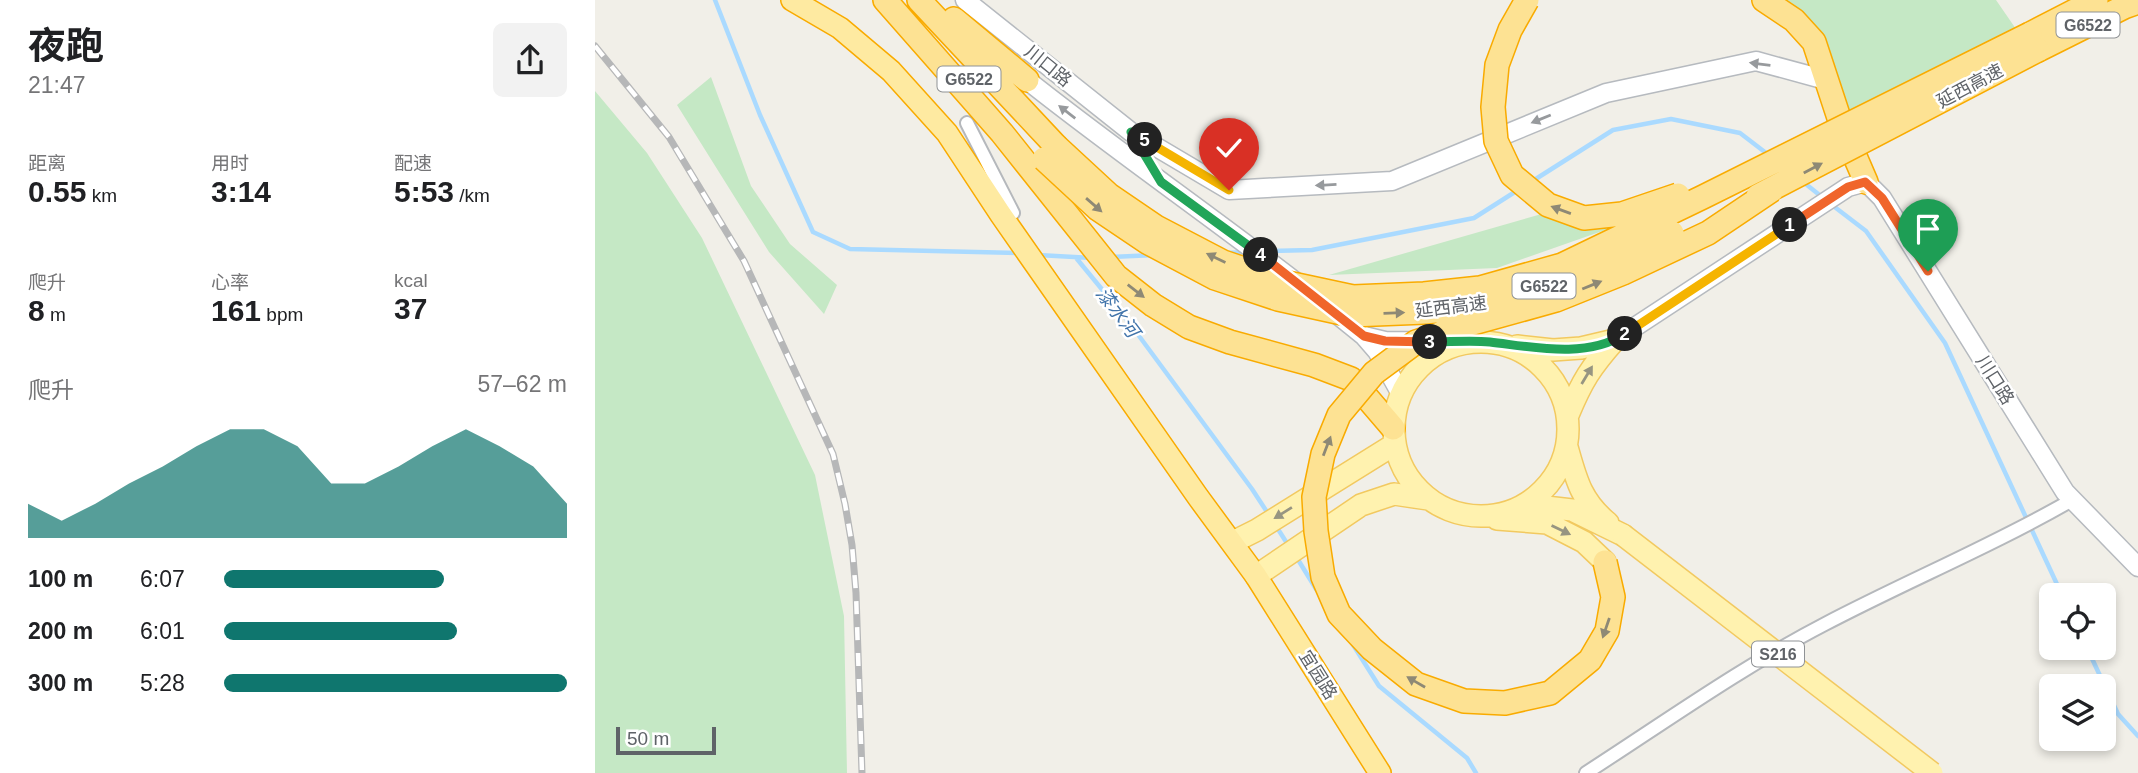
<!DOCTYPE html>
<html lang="zh">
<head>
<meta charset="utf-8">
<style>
  body { margin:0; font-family:Arial,"Noto Sans SC",sans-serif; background:#f2f2f2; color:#202124; height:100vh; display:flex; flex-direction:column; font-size:26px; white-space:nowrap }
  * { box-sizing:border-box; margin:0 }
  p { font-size:23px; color:#757577 }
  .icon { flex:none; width:38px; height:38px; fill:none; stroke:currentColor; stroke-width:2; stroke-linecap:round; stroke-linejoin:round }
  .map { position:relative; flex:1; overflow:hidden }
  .panel { display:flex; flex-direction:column; background:#fff; width:595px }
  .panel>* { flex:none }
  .buttons { position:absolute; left:1444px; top:583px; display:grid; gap:14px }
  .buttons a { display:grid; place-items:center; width:77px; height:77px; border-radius:10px; background:#fff; box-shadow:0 4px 10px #0003; font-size:35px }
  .scale { position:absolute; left:21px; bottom:18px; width:100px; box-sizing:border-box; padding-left:7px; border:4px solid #5f6368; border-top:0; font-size:19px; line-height:24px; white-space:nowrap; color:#5f6368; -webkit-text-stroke:5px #fff; paint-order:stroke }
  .pin { position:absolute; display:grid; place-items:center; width:60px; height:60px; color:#fff; margin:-72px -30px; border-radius:50% 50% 50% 0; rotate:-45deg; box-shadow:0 0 7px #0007 }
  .pin .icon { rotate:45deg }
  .km { position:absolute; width:35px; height:35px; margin:-18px; border-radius:50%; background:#222; color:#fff; font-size:19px; line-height:35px; text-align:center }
  .round { display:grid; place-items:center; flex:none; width:74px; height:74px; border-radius:10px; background:#f2f2f2 }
  .summary { display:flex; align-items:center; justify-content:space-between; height:119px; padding:0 28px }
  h1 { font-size:38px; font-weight:700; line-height:52px }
  .metrics { display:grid; grid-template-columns:repeat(3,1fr); gap:10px; height:119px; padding:7px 28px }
  .metrics div { display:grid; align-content:center }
  .metrics b { font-size:30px; font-weight:700 }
  .metrics small { font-size:19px; font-weight:400 }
  .metrics p { font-size:19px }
  .chart { height:196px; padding:14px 28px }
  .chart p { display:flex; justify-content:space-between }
  .chart svg { width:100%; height:126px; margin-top:7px; fill:#0f766e; opacity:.7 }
  ul { padding:0 28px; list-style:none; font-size:23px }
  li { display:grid; grid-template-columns:112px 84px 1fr; align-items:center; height:52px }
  li i { height:18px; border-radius:9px; background:#0f766e }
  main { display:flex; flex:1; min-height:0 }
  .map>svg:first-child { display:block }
  .green { fill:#c5e8c5 }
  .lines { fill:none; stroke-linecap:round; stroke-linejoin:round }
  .stream { stroke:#aadaff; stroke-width:4.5 }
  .minor-casing { stroke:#b5b8bc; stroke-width:16 }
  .secondary-casing { stroke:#b6babf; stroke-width:21 }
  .primary-casing { stroke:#f2c960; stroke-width:24 }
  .trunk-casing { stroke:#f9ab00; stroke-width:24 }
  .motorway-casing { stroke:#f9ab00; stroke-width:26 }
  .minor { stroke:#fff; stroke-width:12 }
  .secondary { stroke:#fff; stroke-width:18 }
  .primary { stroke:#fff2af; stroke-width:21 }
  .trunk { stroke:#feeaa1; stroke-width:21 }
  .motorway { stroke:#fde293; stroke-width:23 }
  .rail-casing { stroke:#b6b7b8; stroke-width:7 }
  .rail { stroke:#fff; stroke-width:4.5; stroke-dasharray:13; stroke-linecap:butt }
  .primary-bridge-casing { stroke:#f2c960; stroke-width:24; stroke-linecap:butt }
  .motorway-bridge-casing { stroke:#f9ab00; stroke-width:26; stroke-linecap:butt }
  .primary-bridge { stroke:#fff2af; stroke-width:21 }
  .motorway-bridge { stroke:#fde293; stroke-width:23 }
  .oneway { fill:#979a9d }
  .oneway2 { fill:#8e8975 }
  .oneway3 { fill:#979581 }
  .split-1-casing { stroke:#fff; stroke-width:14 }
  .split-2-casing { stroke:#fff; stroke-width:14 }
  .split-3-casing { stroke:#fff; stroke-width:14 }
  .split-4-casing { stroke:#fff; stroke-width:14 }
  .split-5-casing { stroke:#fff; stroke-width:14 }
  .split-6-casing { stroke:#fff; stroke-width:14 }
  .split-1 { stroke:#f0652b; stroke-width:9 }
  .split-2 { stroke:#f5b400; stroke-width:9 }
  .split-3 { stroke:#22a559; stroke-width:9 }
  .split-4 { stroke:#f0652b; stroke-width:9 }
  .split-5 { stroke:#22a559; stroke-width:9 }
  .split-6 { stroke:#f5b400; stroke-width:9 }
  .labels { text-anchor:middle; stroke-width:5; stroke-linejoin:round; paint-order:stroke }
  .shield { fill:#fff; stroke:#8f9295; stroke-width:2 }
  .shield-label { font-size:16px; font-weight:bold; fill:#5f6368 }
  .street-label { font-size:18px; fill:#5f6368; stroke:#fff }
  .water-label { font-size:19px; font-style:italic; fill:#4174aa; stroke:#fff }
</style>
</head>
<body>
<main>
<section class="panel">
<div class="summary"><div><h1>夜跑</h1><p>21:47</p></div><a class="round"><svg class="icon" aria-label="share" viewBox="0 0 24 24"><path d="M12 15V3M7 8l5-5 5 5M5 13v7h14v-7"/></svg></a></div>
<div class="metrics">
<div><p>距离</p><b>0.55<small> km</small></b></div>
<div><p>用时</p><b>3:14</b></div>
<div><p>配速</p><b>5:53<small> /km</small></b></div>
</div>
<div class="metrics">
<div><p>爬升</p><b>8<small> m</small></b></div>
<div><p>心率</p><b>161<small> bpm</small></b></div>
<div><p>kcal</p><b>37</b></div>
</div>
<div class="chart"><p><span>爬升</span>57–62 m</p>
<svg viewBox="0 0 160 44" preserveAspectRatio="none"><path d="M0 44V32L10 38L20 32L30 25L40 19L50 12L60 6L70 6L80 12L90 25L100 25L110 19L120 12L130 6L140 12L150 19L160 32V44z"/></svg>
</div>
<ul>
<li><b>100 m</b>6:07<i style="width:64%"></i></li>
<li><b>200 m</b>6:01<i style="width:68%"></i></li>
<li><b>300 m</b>5:28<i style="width:100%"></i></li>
</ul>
</section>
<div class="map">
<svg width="1543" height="773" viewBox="0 0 1543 773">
  <rect width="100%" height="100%" fill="#f1efe8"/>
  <path class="green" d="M1173,0H1401L1421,29L1253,111L1219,35Z
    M116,77L156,186L195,244L242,285L229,314L174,252L82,105Z
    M0,91L52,153L107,238L220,475L249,616L252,773H0Z
    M957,211L1033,222L902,268L734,275Z"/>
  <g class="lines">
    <path class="stream" d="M120,0L165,115L218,232L255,249L423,253
      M1207,181L1227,197
      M936,182L1018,130L1076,119L1145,133L1175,156
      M1237,205L1271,231L1350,343L1467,595
      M670,251L717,250L879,218L923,190
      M631,253L651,252
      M443,255L497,258
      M516,257L560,255
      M482,259L533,321L657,489L674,515
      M681,526L695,548
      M702,558L721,589
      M755,640L784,686L872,758L881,773
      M1492,648L1523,714L1543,736"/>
    <defs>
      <path id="minor" d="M372,123L418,213
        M991,773C1070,722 1147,667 1230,624C1312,581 1397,546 1477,500"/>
      <path id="secondary" d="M370,0L536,132L634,190L797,181L1011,93L1161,61L1231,80
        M432,80C520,150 613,214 702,283
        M738,311L769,336L782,351L806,394
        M769,336L790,341L875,342
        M1020,340L1253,187L1271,182L1287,198L1470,492L1543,567"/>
      <path id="primary" d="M799 429a87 87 0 1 1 174 0a87 87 0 1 1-174 0Z
        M922,346L958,350L986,348L1020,340
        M973,415C987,381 996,367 1020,340
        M972,447C981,479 986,501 1013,523
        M923,511L951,507L977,510L1028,535
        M902,519L952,523L989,542L1010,562
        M638,542L662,530L800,444
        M661,576L766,505L799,494L833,499"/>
      <path id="trunk" d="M197,0L245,28L296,71L352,133L406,215L603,497L661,576L785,773"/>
      <path id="motorway" d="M290,0L407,133L521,276L558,305L594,327L635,342L719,365L756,379L798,428
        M324,0L461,146
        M1169,0L1199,20L1219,42L1246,124L1271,182
        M359,19L432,80
        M1435,34L1501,0
        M1443,50L1529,7L1543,2"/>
    </defs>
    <use href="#minor" class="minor-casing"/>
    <use href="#secondary" class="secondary-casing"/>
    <use href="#primary" class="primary-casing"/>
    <use href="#trunk" class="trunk-casing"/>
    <use href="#motorway" class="motorway-casing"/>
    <use href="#minor" class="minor"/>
    <use href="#secondary" class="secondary"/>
    <use href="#primary" class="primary"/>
    <use href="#trunk" class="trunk"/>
    <use href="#motorway" class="motorway"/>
    <defs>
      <path id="rail" d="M0,46L74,137L149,261L238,454L250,504L257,545L261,593L267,773"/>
    </defs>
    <use href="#rail" class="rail-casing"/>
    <use href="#rail" class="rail"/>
    <defs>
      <path id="primary-bridge" d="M1028,535L1337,773"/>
      <path id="motorway-bridge" d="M932,0L915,30L902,65L898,107L901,141L917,175L953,205L989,218L1027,214L1083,195
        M461,146L514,195L561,227L628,262L688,282L758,297L829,294L885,288L967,265L1108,197L1435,34
        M449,159L503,209L552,242L620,278L683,299L756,315L830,312L887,306L953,285L1077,233
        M1163,196L1443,50
        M1010,562L1018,597L1012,631L995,660L955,693L910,703L869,701L821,684L777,649L744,614L728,577L721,531L719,497L728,454L744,415L779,373L821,342L871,325L961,300L1028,273L1113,233L1177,190"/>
    </defs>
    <use href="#primary-bridge" class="primary-bridge-casing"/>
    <use href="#motorway-bridge" class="motorway-bridge-casing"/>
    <use href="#primary-bridge" class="primary-bridge"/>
    <use href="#motorway-bridge" class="motorway-bridge"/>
  </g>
  <defs><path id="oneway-solid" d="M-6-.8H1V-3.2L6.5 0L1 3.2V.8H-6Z" transform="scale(1.75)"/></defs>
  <g class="oneway">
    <use href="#oneway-solid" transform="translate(1165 64) rotate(-173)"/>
    <use href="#oneway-solid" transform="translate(472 112) rotate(-142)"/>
    <use href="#oneway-solid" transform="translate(946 119) rotate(158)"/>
    <use href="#oneway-solid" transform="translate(731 185) rotate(177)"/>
  </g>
  <g class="oneway2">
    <use href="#oneway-solid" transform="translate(1218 168) rotate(-28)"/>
    <use href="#oneway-solid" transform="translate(499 205) rotate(41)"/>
    <use href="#oneway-solid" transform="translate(966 210) rotate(-160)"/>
    <use href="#oneway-solid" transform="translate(621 258) rotate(-154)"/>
    <use href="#oneway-solid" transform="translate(997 285) rotate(-22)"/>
    <use href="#oneway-solid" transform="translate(541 291) rotate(38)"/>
    <use href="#oneway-solid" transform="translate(799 313) rotate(-2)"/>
    <use href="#oneway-solid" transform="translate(732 446) rotate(-69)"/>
    <use href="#oneway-solid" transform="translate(1011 628) rotate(109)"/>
    <use href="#oneway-solid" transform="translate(821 682) rotate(-150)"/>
  </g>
  <g class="oneway3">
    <use href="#oneway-solid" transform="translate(992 375) rotate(-59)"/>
    <use href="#oneway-solid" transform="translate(688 513) rotate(148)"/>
    <use href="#oneway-solid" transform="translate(966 530) rotate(26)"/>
  </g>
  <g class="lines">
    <defs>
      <path id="split-1" d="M1195,225L1253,187L1270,182L1287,198L1333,271"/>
      <path id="split-2" d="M1030,334L1195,225"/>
      <path id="split-3" d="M835,342C855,342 876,340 895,342C938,347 991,359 1030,334"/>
      <path id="split-4" d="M666,255L769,336L790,341L835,342"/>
      <path id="split-5" d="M550,140L536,132L566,182L666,255"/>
      <path id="split-6" d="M550,140L634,190"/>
    </defs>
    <use href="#split-1" class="split-1-casing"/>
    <use href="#split-2" class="split-2-casing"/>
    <use href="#split-3" class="split-3-casing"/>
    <use href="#split-4" class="split-4-casing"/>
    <use href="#split-5" class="split-5-casing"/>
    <use href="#split-6" class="split-6-casing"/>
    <use href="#split-1" class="split-1"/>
    <use href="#split-2" class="split-2"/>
    <use href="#split-3" class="split-3"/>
    <use href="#split-4" class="split-4"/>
    <use href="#split-5" class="split-5"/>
    <use href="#split-6" class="split-6"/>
  </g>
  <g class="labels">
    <g class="shield">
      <rect x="1461.5" y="12.5" width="63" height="25" rx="5"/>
      <rect x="342.5" y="66.5" width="63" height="25" rx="5"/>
      <rect x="917.5" y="273.5" width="63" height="25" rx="5"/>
      <rect x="1157" y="641.5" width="52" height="25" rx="5"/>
    </g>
    <g class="shield-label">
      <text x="1493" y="31">G6522</text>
      <text x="374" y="85">G6522</text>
      <text x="949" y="292">G6522</text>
      <text x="1183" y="660">S216</text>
    </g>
    <g class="street-label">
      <text transform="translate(453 66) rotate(39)" y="6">川口路</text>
      <text transform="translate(1375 86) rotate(-28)" y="6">延西高速</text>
      <text transform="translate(856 307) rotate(-7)" y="6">延西高速</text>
      <text transform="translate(1400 380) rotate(58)" y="6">川口路</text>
      <text transform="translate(723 675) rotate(58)" y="6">宜园路</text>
    </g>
    <g class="water-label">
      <text transform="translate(523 312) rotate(53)" y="7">漆水河</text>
    </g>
  </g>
</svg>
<div class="buttons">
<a><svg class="icon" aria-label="locate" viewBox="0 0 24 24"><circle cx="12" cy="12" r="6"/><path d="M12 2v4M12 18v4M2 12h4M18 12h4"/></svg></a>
<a><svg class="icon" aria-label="layers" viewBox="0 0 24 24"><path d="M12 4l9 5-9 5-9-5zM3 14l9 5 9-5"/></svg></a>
</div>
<div class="scale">50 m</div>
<div class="pin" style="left:1333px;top:271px;background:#1e9e55"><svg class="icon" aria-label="arrive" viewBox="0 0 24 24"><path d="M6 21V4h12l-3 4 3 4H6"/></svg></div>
<div class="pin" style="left:634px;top:190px;background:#d93025"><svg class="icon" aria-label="check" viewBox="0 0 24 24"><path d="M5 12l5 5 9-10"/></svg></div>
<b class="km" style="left:1195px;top:225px">1</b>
<b class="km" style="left:1030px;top:334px">2</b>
<b class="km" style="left:835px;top:342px">3</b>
<b class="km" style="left:666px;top:255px">4</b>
<b class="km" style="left:550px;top:140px">5</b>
</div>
</main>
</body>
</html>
